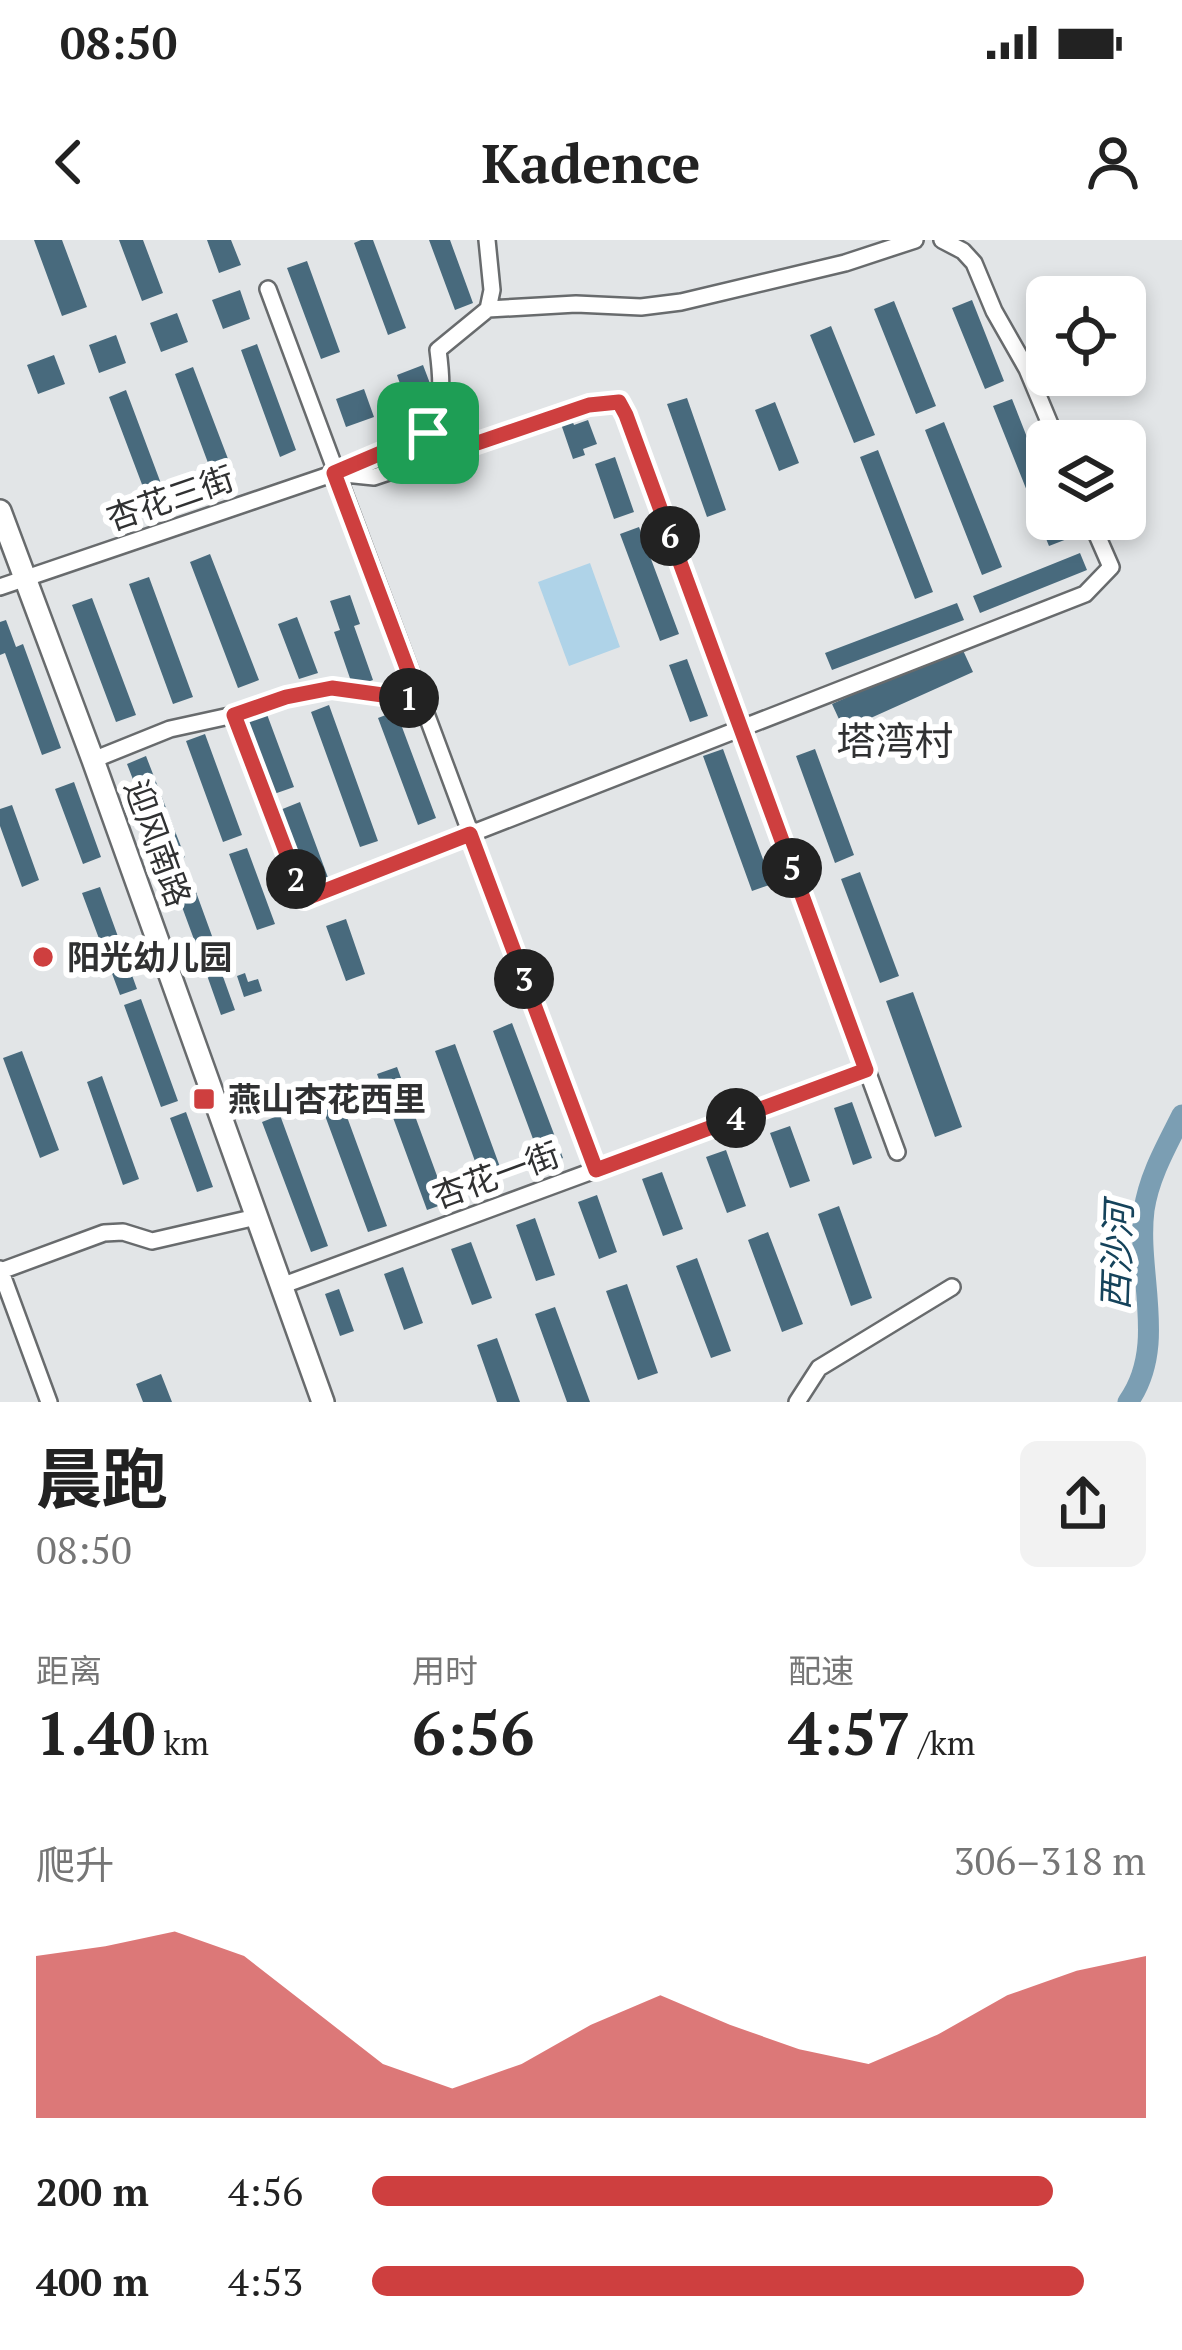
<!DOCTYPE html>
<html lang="zh">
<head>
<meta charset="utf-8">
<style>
  body { margin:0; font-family:"PT Serif","Noto Sans SC",serif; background:#f2f2f2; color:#222; height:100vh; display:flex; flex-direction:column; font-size:45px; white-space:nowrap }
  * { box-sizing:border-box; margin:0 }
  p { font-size:39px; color:#767676 }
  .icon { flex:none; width:66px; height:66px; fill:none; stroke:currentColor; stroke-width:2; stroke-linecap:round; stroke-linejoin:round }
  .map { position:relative; height:1162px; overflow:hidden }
  .side { display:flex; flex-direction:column; background:#fff; flex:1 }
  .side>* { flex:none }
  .fabs { position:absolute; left:1026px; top:36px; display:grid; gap:24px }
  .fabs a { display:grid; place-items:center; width:120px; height:120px; border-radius:18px; background:#fff; box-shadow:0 6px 18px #0003; font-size:60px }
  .pin { position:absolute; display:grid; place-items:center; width:102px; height:102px; color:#fff; margin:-51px; border-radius:24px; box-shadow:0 6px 18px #0006 }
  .km { position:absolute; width:60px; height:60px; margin:-30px; border-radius:50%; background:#222; color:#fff; font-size:33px; line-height:60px; text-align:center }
  .round { display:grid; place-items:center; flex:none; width:126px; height:126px; border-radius:18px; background:#f2f2f2 }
  .overview { display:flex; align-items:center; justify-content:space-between; height:204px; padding:0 36px }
  h1 { font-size:66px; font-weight:700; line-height:90px }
  .metrics { display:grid; grid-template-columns:repeat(3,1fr); gap:18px; height:204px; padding:12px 36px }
  .metrics div { display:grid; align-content:center }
  .metrics b { font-size:60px; font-weight:700 }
  .metrics small { font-size:33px; font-weight:400 }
  .metrics p { font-size:33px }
  .chart { height:336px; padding:24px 36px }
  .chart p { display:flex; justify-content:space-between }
  .chart svg { width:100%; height:216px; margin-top:12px; fill:#ce3f3f; opacity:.7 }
  ul { padding:0 36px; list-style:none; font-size:39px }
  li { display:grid; grid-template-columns:192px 144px 1fr; align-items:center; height:90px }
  li i { height:30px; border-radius:15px; background:#ce3f3f }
  .status { display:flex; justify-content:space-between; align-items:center; height:84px; padding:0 60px; background:#fff; direction:ltr }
  .status svg { height:33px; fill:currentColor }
  header { display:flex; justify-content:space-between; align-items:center; height:156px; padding:0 36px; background:#fff; font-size:54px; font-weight:700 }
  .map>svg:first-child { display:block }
  .green { fill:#afd3e8 }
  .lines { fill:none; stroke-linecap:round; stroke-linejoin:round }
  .river { stroke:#7b9eb3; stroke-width:21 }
  .building { fill:#486a7d }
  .street-casing { stroke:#686b6d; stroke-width:20 }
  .secondary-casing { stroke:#686b6d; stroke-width:26 }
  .street { stroke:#fff; stroke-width:15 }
  .secondary { stroke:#fff; stroke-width:21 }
  .route-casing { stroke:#fff; stroke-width:24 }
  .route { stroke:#ce3f3f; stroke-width:15 }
  .poi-dot { fill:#ce3f3f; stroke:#fff; stroke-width:4.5 }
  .labels { text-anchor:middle; stroke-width:12; stroke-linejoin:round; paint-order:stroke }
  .street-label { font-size:33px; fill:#303132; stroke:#fff }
  .poi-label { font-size:33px; font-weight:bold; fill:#303132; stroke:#fff; text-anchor:start }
  .water-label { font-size:36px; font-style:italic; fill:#15435b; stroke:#fff }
  .quarter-label { font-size:39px; fill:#303132; stroke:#fff }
</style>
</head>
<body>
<div class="status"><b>08:50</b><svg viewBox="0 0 49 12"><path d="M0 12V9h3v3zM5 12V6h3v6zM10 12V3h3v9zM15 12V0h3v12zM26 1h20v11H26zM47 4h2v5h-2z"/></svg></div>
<header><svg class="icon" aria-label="back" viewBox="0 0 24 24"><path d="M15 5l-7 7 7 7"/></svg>Kadence<svg class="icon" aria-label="person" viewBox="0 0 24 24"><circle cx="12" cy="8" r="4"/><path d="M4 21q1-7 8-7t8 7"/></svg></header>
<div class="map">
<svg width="1182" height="1162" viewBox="0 0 1182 1162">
  <rect width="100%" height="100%" fill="#e2e5e7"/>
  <path class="green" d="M590,323L620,407L569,426L538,342Z"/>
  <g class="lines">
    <path class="river" d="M1128,1162C1168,1106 1136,1034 1144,970C1149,936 1167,905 1182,875"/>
  </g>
  <path class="building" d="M34,0H62L87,67L62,76Z
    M119,0H143L163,53L142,61Z
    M207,0H231L241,25L219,33Z
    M361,0H373L406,88L388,95L354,3Z
    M429,0H450L473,63L455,70Z
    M307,21L340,112L321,119L287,28Z
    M240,50L250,79L223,89L212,60Z
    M972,60L1004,141L985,149L952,68Z
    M894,61L936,166L916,174L874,69Z
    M177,73L188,102L161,112L150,83Z
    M831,86L875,195L854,203L810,95Z
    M116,95L126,123L99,133L89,105Z
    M257,104L296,210L280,217L241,110Z
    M54,115L65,144L38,154L27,125Z
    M423,125L434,154L407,164L397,135Z
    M193,127L233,232L214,239L175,134Z
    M364,149L374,177L346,187L336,159Z
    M126,150L166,257L149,263L109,157Z
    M687,158L726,270L707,277L667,164Z
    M1012,159L1047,248V279H1059L1067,299L1049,306L993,166Z
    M775,162L799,223L779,231L755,170Z
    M572,180L574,185L588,180L597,204L583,209L585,215L573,219L561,184Z
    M944,182L1002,327L982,335L925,190Z
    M878,210L933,352L915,359L860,217Z
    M615,217L634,272L614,279L595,224Z
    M639,287L679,394L660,401L620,294Z
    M1080,313L1087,330L980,373L973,356Z
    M210,314L259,440L238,448L190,322Z
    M149,337L193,457L173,464L129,344Z
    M350,355L360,384L354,386L373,440L353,447L334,392L340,390L330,361Z
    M92,358L136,475L116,482L72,365Z
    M957,363L964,380L832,430L825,413Z
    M297,377L318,433L299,439L278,384Z
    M6,380L16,407L23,404L61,508L42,515L5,413L0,415V382Z
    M961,406L973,432L844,490L832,464Z
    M687,419L708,476L690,482L669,425Z
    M329,465L378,601L360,607L311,472Z
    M265,469L294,547L274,554L245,476Z
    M396,471L436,578L418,585L378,478Z
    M205,494L242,595L223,602L186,501Z
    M723,509L772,644L752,651L703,516Z
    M815,509L854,615L835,623L796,516Z
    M146,516L185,617L166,625L127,524Z
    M74,542L101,617L83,624L55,549Z
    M300,562L330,643L310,650L280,570Z
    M12,565L39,640L22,647L0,586V569Z
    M247,608L275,684L257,690L229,614Z
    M188,630L216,707L199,713L171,637Z
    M860,632L899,736L880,743L841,639Z
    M100,647L137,749L120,755L82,653Z
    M346,679L365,734L346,741L326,686Z
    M227,715L232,728L221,731L235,770L221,775L203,724Z
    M245,733L248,742L258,739L262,751L244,757L237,736Z
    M913,752L962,887L935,897L886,761Z
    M141,759L178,861L161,867L124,765Z
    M512,783L563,918L543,926L493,791Z
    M455,804L504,938L484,946L435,811Z
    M22,811L59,910L40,918L3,818Z
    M397,827L447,963L427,970L377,834Z
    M102,836L139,939L123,945L87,842Z
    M339,855L387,986L368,992L320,862Z
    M852,862L872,918L853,925L834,868Z
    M186,872L213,947L197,952L170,878Z
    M280,875L328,1006L311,1012L262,882Z
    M790,886L810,941L790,948L770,893Z
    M726,910L746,966L727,973L706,917Z
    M662,932L683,989L663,996L642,939Z
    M597,955L617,1012L599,1019L578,962Z
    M839,966L872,1058L851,1066L818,974Z
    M535,978L555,1035L536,1041L516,985Z
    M768,992L803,1084L782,1092L748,1000Z
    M471,1002L492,1058L472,1065L451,1009Z
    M697,1018L731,1111L711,1118L676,1026Z
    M403,1027L423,1083L404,1090L384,1034Z
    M627,1044L658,1133L638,1140L606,1051Z
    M339,1049L354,1091L340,1096L325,1054Z
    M555,1067L590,1162H567L535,1074Z
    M497,1098L520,1162H497L477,1105Z
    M161,1134L172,1162H143L136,1144Z"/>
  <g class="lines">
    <defs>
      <path id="street" d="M942,0L963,11L974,23L994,71L1027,129L1057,201
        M268,49L596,930
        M488,69L576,64L641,67L681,62L845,23L915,0
        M428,193C444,167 442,140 438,110L488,69L492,50L487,0
        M335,233L374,237L589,165L619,162L626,175L897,912
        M0,347L335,233L428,193
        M234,475L304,659L1085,354L1111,327L1090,279
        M93,520L170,489L234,475L286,457L332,448L419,460
        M0,1029L49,1162
        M1,1031L104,993L123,992L152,1001L256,977
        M281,1046L866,830
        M797,1162L819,1128L952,1047"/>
      <path id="secondary" d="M0,271L93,520L323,1162"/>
    </defs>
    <use href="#street" class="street-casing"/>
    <use href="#secondary" class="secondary-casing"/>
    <use href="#street" class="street"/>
    <use href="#secondary" class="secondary"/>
  </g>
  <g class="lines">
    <defs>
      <path id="route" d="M619,162L626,175L866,830L596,930L470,594L304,659L234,475L286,457L332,448L419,460L334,233L428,193L442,215L589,165Z"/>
    </defs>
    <use href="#route" class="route-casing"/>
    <use href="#route" class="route"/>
  </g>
  <g class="poi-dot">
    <circle cx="43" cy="717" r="12"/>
    <rect x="192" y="847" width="24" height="24" rx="6"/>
  </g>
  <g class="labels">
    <g class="street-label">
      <text transform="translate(170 258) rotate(-19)" y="12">杏花三街</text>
      <text transform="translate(158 603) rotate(70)" y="12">迎风南路</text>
      <text transform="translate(496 935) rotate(-20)" y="12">杏花一街</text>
    </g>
    <g class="poi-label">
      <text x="67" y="729">阳光幼儿园</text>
      <text x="228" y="871">燕山杏花西里</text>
    </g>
    <g class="water-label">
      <text transform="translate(1117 1016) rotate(-88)" y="13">西沙河</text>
    </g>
    <g class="quarter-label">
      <text x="895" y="515">塔湾村</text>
    </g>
  </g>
</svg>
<div class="fabs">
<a><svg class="icon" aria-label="locate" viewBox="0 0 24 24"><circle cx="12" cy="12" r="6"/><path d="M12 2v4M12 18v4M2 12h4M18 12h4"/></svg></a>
<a><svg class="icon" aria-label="layers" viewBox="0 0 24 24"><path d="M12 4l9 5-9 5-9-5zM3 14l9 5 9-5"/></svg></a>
</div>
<div class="pin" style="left:428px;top:193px;background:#1e9e55"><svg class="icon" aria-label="arrive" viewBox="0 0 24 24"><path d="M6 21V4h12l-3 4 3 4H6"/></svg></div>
<b class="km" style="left:409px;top:458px">1</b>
<b class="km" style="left:296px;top:639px">2</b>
<b class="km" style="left:524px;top:739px">3</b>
<b class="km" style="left:736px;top:878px">4</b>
<b class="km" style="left:792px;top:628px">5</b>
<b class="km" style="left:670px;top:296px">6</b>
</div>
<section class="side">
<div class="overview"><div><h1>晨跑</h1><p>08:50</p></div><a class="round"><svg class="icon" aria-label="share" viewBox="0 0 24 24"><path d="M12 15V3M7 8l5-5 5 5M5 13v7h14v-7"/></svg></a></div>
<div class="metrics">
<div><p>距离</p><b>1.40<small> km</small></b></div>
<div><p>用时</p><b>6:56</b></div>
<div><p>配速</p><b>4:57<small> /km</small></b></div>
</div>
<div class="chart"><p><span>爬升</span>306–318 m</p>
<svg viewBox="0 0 160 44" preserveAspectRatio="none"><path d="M0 44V11L10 9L20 6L30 11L40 22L50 33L60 38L70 33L80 25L90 19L100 25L110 30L120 33L130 27L140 19L150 14L160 11V44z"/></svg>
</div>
<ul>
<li><b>200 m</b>4:56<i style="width:88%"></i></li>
<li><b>400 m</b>4:53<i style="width:92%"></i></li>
</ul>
</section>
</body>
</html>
